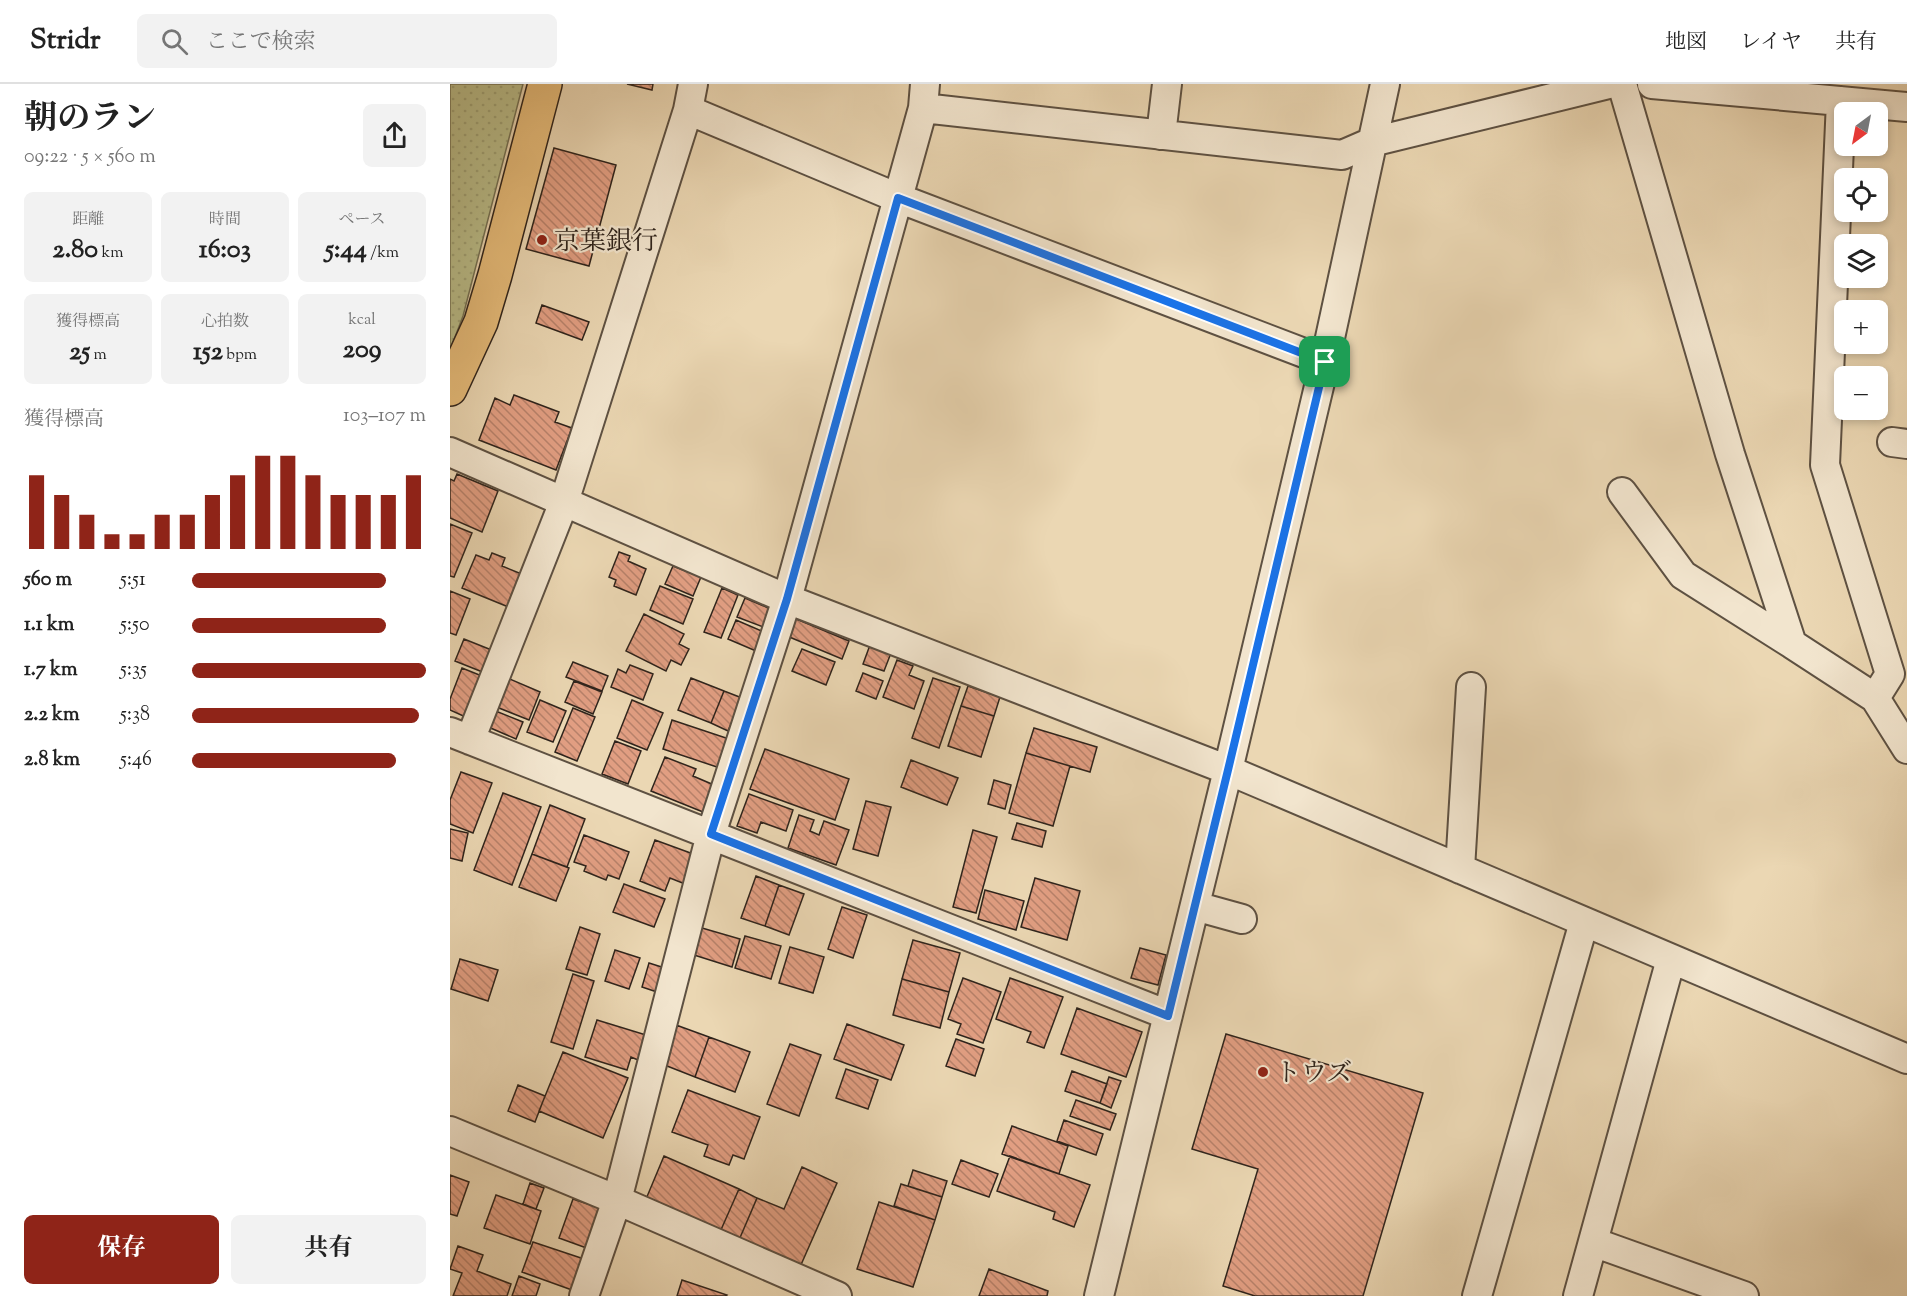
<!DOCTYPE html>
<html lang="ja">
<head>
<meta charset="utf-8">
<style>
  body { margin:0; font-family:"Sorts Mill Goudy","Noto Serif JP",serif; background:#f2f2f2; color:#222; height:100vh; display:flex; flex-direction:column; font-size:22px; white-space:nowrap }
  * { box-sizing:border-box; margin:0 }
  p { font-size:20px; color:#767676 }
  .icon { flex:none; width:33px; height:33px; fill:none; stroke:currentColor; stroke-width:2; stroke-linecap:round; stroke-linejoin:round }
  .map { position:relative; flex:1; overflow:hidden }
  .panel { display:flex; flex-direction:column; background:#fff; width:450px }
  .panel>* { flex:none }
  .needle { width:39px; rotate:212deg }
  .controls { position:absolute; left:1384px; top:18px; display:grid; gap:12px }
  .controls a { display:grid; place-items:center; width:54px; height:54px; border-radius:9px; background:#fff; box-shadow:0 3px 9px #0003; font-size:30px }
  .pin { position:absolute; display:grid; place-items:center; width:51px; height:51px; color:#fff; margin:-26px; border-radius:12px; box-shadow:0 3px 9px #0006 }
  .round { display:grid; place-items:center; flex:none; width:63px; height:63px; border-radius:9px; background:#f2f2f2 }
  .head { display:flex; align-items:center; justify-content:space-between; height:102px; padding:0 24px }
  h1 { font-size:33px; font-weight:700; line-height:45px }
  .stats { display:grid; grid-template-columns:repeat(3,1fr); gap:9px; height:102px; padding:6px 24px }
  .stats div { display:grid; align-content:center; border-radius:9px; background:#f2f2f2; text-align:center }
  .stats b { font-size:26px; font-weight:700 }
  .stats small { font-size:16px; font-weight:400 }
  .stats p { font-size:16px }
  .chart { height:168px; padding:12px 24px }
  .chart p { display:flex; justify-content:space-between }
  .chart svg { width:100%; height:108px; margin-top:6px; stroke:#8f2418; stroke-width:6 }
  .action { display:flex; gap:12px; margin-top:auto; padding:12px 24px }
  .action a { flex:1; height:69px; border-radius:9px; background:#8f2418; color:#fff; font-size:24px; font-weight:700; line-height:69px; text-align:center }
  .action a+a { background:#f2f2f2; color:#222 }
  ul { padding:0 24px; list-style:none; font-size:20px }
  li { display:grid; grid-template-columns:96px 72px 1fr; align-items:center; height:45px }
  li i { height:15px; border-radius:8px; background:#8f2418 }
  header { display:flex; align-items:center; gap:36px; box-sizing:border-box; height:84px; padding:0 30px; background:#fff; border-bottom:2px solid #e0e0e0 }
  header strong { font-size:28px }
  nav { display:flex; gap:33px; margin-inline-start:auto; font-size:21px }
  .search { width:420px; height:54px; background:#f2f2f2; display:flex; align-items:center; gap:15px; box-sizing:border-box; padding:0 21px; border-radius:9px; color:#767676; font-size:22px }
  main { display:flex; flex:1; min-height:0 }
  .map>svg:first-child { display:block }
  .park { fill:url(#park-dots); stroke:#747154; stroke-width:1.5 }
  .building { fill:url(#building-back-hatch); stroke:#2f241c; stroke-width:1.5 }
  .lines { fill:none; stroke-linecap:round; stroke-linejoin:round }
  .minor-casing { stroke:#5e5142; stroke-width:32 }
  .major-casing { stroke:#2f241c; stroke-width:36 }
  .minor { stroke:#f2e5ce; stroke-width:28 }
  .major { stroke:#e6bc7a; stroke-width:33 }
  .route-casing { stroke:#fff; stroke-width:12 }
  .route { stroke:#1a73e8; stroke-width:8 }
  .poi-dot { fill:#8f2418; stroke:#f2e5ce; stroke-width:2 }
  .labels { text-anchor:middle; stroke-width:4.5; stroke-linejoin:round; paint-order:stroke }
  .poi-label { font-size:26px; fill:#2f241c; stroke:#f2e5ce; text-anchor:start }
</style>
</head>
<body>
<header>
<strong>Stridr</strong>
<div class="search"><svg class="icon" aria-label="search" viewBox="0 0 24 24"><circle cx="10" cy="10" r="6"/><path d="M15 15l6 6"/></svg>ここで検索</div>
<nav><a>地図</a><a>レイヤ</a><a>共有</a></nav>
</header>
<main>
<section class="panel">
<div class="head"><div><h1>朝のラン</h1><p>09:22 · 5 × 560 m</p></div><a class="round"><svg class="icon" aria-label="share" viewBox="0 0 24 24"><path d="M12 15V3M7 8l5-5 5 5M5 13v7h14v-7"/></svg></a></div>
<div class="stats">
<div><p>距離</p><b>2.80<small> km</small></b></div>
<div><p>時間</p><b>16:03</b></div>
<div><p>ペース</p><b>5:44<small> /km</small></b></div>
</div>
<div class="stats">
<div><p>獲得標高</p><b>25<small> m</small></b></div>
<div><p>心拍数</p><b>152<small> bpm</small></b></div>
<div><p>kcal</p><b>209</b></div>
</div>
<div class="chart"><p><span>獲得標高</span>103–107 m</p>
<svg viewBox="0 0 160 44" preserveAspectRatio="none"><path d="M5 44V14M15 44V22M25 44V30M35 44V38M45 44V38M55 44V30M65 44V30M75 44V22M85 44V14M95 44V6M105 44V6M115 44V14M125 44V22M135 44V22M145 44V22M155 44V14"/></svg>
</div>
<ul>
<li><b>560 m</b>5:51<i style="width:83%"></i></li>
<li><b>1.1 km</b>5:50<i style="width:83%"></i></li>
<li><b>1.7 km</b>5:35<i style="width:100%"></i></li>
<li><b>2.2 km</b>5:38<i style="width:97%"></i></li>
<li><b>2.8 km</b>5:46<i style="width:87%"></i></li>
</ul>
<div class="action"><a>保存</a><a>共有</a></div>
</section>
<div class="map">
<svg width="1457" height="1212" viewBox="0 0 1457 1212">
  <defs>
    <pattern id="park-dots" width="8" height="8" patternUnits="userSpaceOnUse" patternTransform="scale(1.5)"><rect width="8" height="8" fill="#babe8b"/><path d="M2 2h.1M6 6h.1" fill="none" stroke="#a0a377" stroke-width="1.8" stroke-linecap="round"/></pattern>
    <pattern id="building-back-hatch" width="6" height="6" patternUnits="userSpaceOnUse" patternTransform="scale(1.5)"><rect width="6" height="6" fill="#e19e82"/><path d="M-1 5l2 2M0 0l6 6M5-1l2 2" fill="none" stroke="#b7816a"/></pattern>
  </defs>
  <rect width="100%" height="100%" fill="#ebd7b3"/>
  <filter id="stains"><feTurbulence type="fractalNoise" baseFrequency=".00333" numOctaves="4"/><feColorMatrix values="0 0 0 0 .2 0 0 0 0 .09 0 0 0 0 .02 0 0 0 .5 -.17"/></filter>
  <radialGradient id="worn" r=".72"><stop offset=".6" stop-color="#630" stop-opacity="0"/><stop offset="1" stop-color="#630" stop-opacity=".3"/></radialGradient>
  <path class="park" d="M0,0H73L13,232L0,266Z"/>
  <path class="building" d="M177,0H203L202,6Z
    M104,64L166,81L139,182L76,165Z
    M92,221L139,238L132,256L86,239Z
    M64,311L109,328L105,338L122,344L106,386L29,356L45,314L60,321Z
    M7,390L48,407L32,448L0,434V395L4,397Z
    M0,440L22,449L4,493L0,492Z
    M169,468L180,472L178,477L196,485L186,511L164,502L166,496L159,493Z
    M42,469L55,474L52,482L74,491L61,524L12,504L26,471L39,476Z
    M223,482L251,493L243,512L215,500Z
    M210,502L243,515L233,540L200,526Z
    M272,504L288,511L271,554L254,548Z
    M0,507L20,515L6,551L0,549Z
    M295,514L323,526L316,544L287,533Z
    M194,530L234,550L229,560L239,565L231,581L221,576L216,587L176,567Z
    M344,534L399,557L392,575L337,552Z
    M286,536L314,548L306,567L278,555Z
    M14,555L49,569L40,591L5,577Z
    M420,561L441,569L434,587L413,580Z
    M352,565L385,578L376,601L342,587Z
    M447,576L463,582L459,591L474,597L464,625L433,613Z
    M123,578L158,592L152,607L116,593Z
    M180,581L203,590L193,616L161,603L168,585L176,589Z
    M12,584L47,598L20,635L0,626V615Z
    M413,589L433,597L426,615L406,607Z
    M55,593L90,608L79,636L44,622Z
    M241,594L274,607L261,639L228,626Z
    M483,594L510,603L489,664L462,654Z
    M124,597L152,608L143,630L115,618Z
    M518,602L550,613L544,632L511,622Z
    M274,607L292,614L278,647L261,639Z
    M90,616L116,627L103,658L77,648Z
    M182,616L213,629L197,666L167,654Z
    M511,622L544,632L531,673L498,662Z
    M123,624L145,633L127,677L105,668Z
    M43,626L73,638L66,655L36,642Z
    M222,636L279,655L270,684L213,665Z
    M584,644L647,663L640,688L576,669Z
    M165,657L191,667L178,700L152,690Z
    M315,665L399,695L385,736L300,705Z
    M576,669L620,682L603,742L559,729Z
    M215,673L246,685L243,692L264,701L253,728L201,707Z
    M461,676L508,694L497,721L451,703Z
    M11,688L42,699L23,749L0,740V716Z
    M544,696L561,701L555,725L538,720Z
    M53,709L91,723L62,801L24,786Z
    M299,710L343,726L336,747L311,738L307,749L287,742Z
    M416,717L441,723L428,772L403,765Z
    M100,721L135,735L117,783L82,770Z
    M349,731L364,736L360,747L369,751L374,737L399,746L386,781L338,764Z
    M567,739L596,747L592,763L562,755Z
    M0,745L18,749L12,777L0,774Z
    M523,746L547,753L526,829L503,823Z
    M134,751L179,768L169,795L158,791L156,796L134,787L136,782L124,778Z
    M205,756L246,771L235,800L220,794L215,807L190,797Z
    M82,770L119,784L106,817L69,803Z
    M306,792L329,801L315,842L291,834Z
    M585,794L630,807L617,856L571,843Z
    M174,800L215,815L204,843L163,828Z
    M329,801L354,810L339,851L315,842Z
    M535,806L574,817L566,846L528,835Z
    M392,823L417,831L403,874L378,865Z
    M130,843L150,850L137,891L116,885Z
    M252,844L290,855L282,883L244,871Z
    M295,852L331,862L321,895L285,884Z
    M463,856L510,869L499,908L452,895Z
    M340,863L374,873L363,909L329,899Z
    M690,864L716,871L708,901L681,894Z
    M165,866L190,874L179,905L155,897Z
    M10,875L48,886L38,917L1,905Z
    M199,879L218,885L210,909L192,903Z
    M123,890L144,897L123,965L101,958Z
    M513,894L551,908L533,959L507,950L511,940L498,935Z
    M560,894L613,913L594,964L577,958L581,948L546,935Z
    M452,895L499,908L490,944L443,931Z
    M627,924L692,948L676,993L611,970Z
    M147,936L196,951L188,976L181,973L177,986L135,973Z
    M397,940L454,961L441,996L384,975Z
    M226,941L259,953L245,993L212,980Z
    M776,950L973,1009L913,1212H805L773,1202L808,1085L742,1065Z
    M259,953L300,968L285,1008L245,993Z
    M506,955L534,965L525,992L496,982Z
    M340,960L371,971L349,1032L317,1020Z
    M113,968L178,994L153,1054L89,1027Z
    M396,985L428,996L418,1025L386,1014Z
    M622,987L657,1000L650,1019L615,1007Z
    M659,993L671,997L661,1024L650,1019Z
    M68,1001L95,1012L85,1038L58,1027Z
    M238,1006L310,1033L294,1075L283,1071L279,1081L254,1072L258,1061L222,1048Z
    M626,1016L666,1030L660,1046L620,1032Z
    M614,1036L653,1050L646,1071L607,1057Z
    M562,1042L618,1062L609,1090L552,1070Z
    M214,1072L289,1105L270,1148L196,1115Z
    M560,1072L640,1101L624,1143L603,1135L605,1128L547,1107Z
    M511,1076L548,1090L539,1113L502,1100Z
    M352,1083L387,1099L350,1183L289,1156L307,1114L334,1125Z
    M463,1086L497,1097L492,1113L458,1102Z
    M0,1091L19,1098L7,1132L0,1130Z
    M80,1099L94,1104L86,1125L73,1120Z
    M451,1100L492,1113L485,1136L444,1122Z
    M289,1105L307,1114L289,1156L270,1148Z
    M46,1111L91,1127L80,1160L34,1144Z
    M123,1115L156,1126L142,1166L109,1154Z
    M429,1118L485,1136L463,1203L407,1185Z
    M83,1158L134,1175L122,1206L72,1188Z
    M8,1162L33,1171L27,1187L61,1200L57,1212H3L12,1189L0,1185Z
    M539,1185L598,1207L597,1212H529Z
    M69,1192L90,1200L86,1212H62Z
    M232,1196L277,1211L276,1212H227Z"/>
  <g class="lines">
    <defs>
      <path id="minor" d="M243,0L238,26L448,114L875,277
        M1172,0L1280,370L1342,560L1425,614L1457,665
        M1202,0L1457,23
        M1391,17L1375,381L1440,590L1425,614
        M473,24L892,71L922,58L1159,0
        M711,51L717,0
        M1442,358L1457,360
        M0,368L337,515L778,686L1457,975
        M1172,408L1233,491L1342,560
        M0,648L718,931
        M20,656L114,418L238,26
        M1010,785L1021,603
        M745,822L792,835
        M0,1047L167,1116L387,1212
        M1143,1158L1294,1212
        M134,1212L167,1116L261,750L337,515L448,114L473,24L475,0
        M649,1212L778,686L875,277L935,0
        M1027,1212L1134,838
        M1128,1212L1221,875"/>
      <path id="major" d="M0,305L31,238L45,191L95,0"/>
    </defs>
    <use href="#minor" class="minor-casing"/>
    <use href="#major" class="major-casing"/>
    <use href="#minor" class="minor"/>
    <use href="#major" class="major"/>
  </g>
  <g class="lines">
    <defs>
      <path id="route" d="M448,114L875,278L778,686L718,932L261,750L337,515Z"/>
    </defs>
    <use href="#route" class="route-casing"/>
    <use href="#route" class="route"/>
  </g>
  <g class="poi-dot">
    <circle cx="92" cy="156" r="6"/>
    <circle cx="813" cy="988" r="6"/>
  </g>
  <g class="labels">
    <g class="poi-label">
      <text x="104" y="165">京葉銀行</text>
      <text x="825" y="997">トウズ</text>
    </g>
  </g>
  <rect width="100%" height="100%" filter="url(#stains)"/>
  <rect width="100%" height="100%" fill="url(#worn)"/>
</svg>
<div class="controls">
<a><svg class="needle" viewBox="-14 -14 28 28"><path d="M0-13l5 13h-10z" fill="#e53935"/><path d="M0 13l5-13h-10z" fill="#767676"/></svg></a>
<a><svg class="icon" aria-label="locate" viewBox="0 0 24 24"><circle cx="12" cy="12" r="6"/><path d="M12 2v4M12 18v4M2 12h4M18 12h4"/></svg></a>
<a><svg class="icon" aria-label="layers" viewBox="0 0 24 24"><path d="M12 4l9 5-9 5-9-5zM3 14l9 5 9-5"/></svg></a>
<a>+</a>
<a>−</a>
</div>
<div class="pin" style="left:875px;top:278px;background:#1e9e55"><svg class="icon" aria-label="arrive" viewBox="0 0 24 24"><path d="M6 21V4h12l-3 4 3 4H6"/></svg></div>
</div>
</main>
</body>
</html>
